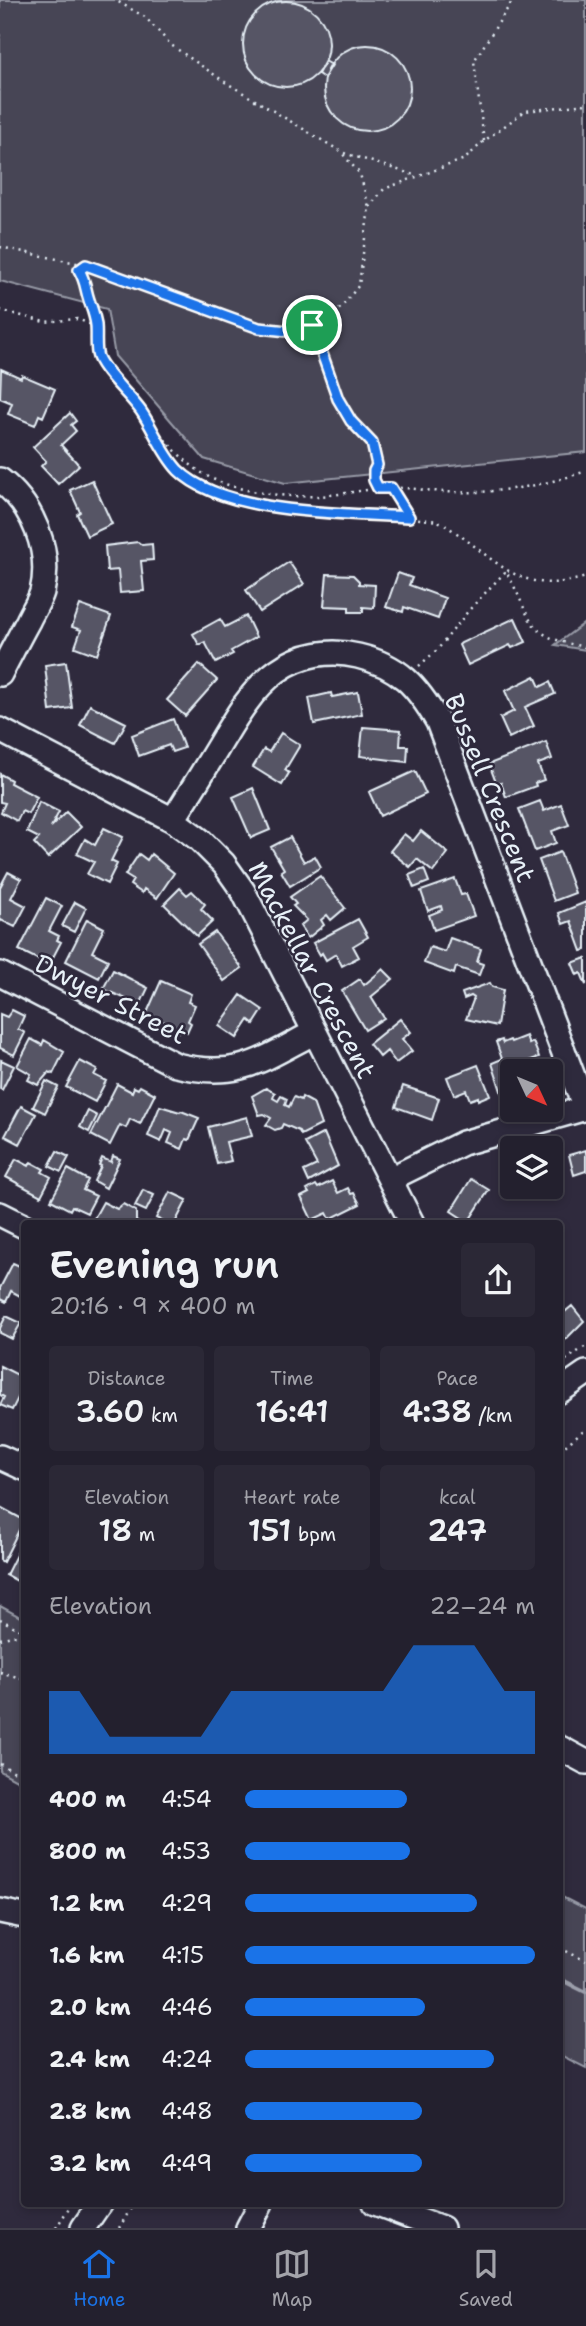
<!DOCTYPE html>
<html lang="en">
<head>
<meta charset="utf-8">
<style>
  body { margin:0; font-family:"Shantell Sans",sans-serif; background:#2b2836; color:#f1f3f6; height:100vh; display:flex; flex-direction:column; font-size:26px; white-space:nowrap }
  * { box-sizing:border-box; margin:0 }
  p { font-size:23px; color:#a3a3aa }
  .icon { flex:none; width:38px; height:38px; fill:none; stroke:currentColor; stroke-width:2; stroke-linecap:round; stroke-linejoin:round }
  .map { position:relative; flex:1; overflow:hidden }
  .details { position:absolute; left:21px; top:1220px; width:542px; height:987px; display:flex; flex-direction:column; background:#23202e; border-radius:7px; box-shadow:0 4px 10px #0003,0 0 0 2px #403e4a }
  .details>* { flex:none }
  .needle { width:46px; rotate:134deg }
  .fabs { position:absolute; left:500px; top:1059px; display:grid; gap:14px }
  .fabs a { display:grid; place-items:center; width:63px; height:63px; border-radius:7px; background:#23202e; box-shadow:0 4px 10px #0003,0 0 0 2px #403e4a; font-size:35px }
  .pin { position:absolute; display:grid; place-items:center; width:60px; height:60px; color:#fff; margin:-30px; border:4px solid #fff; border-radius:50%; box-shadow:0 2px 7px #0007 }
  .round { display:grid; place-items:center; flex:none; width:74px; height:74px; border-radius:7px; background:#2b2836 }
  .headline { display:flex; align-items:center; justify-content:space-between; height:119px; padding:0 28px }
  h1 { font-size:38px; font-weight:600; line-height:52px }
  .stats { display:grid; grid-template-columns:repeat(3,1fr); gap:10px; height:119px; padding:7px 28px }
  .stats div { display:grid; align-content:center; border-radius:7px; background:#2b2836; text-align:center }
  .stats b { font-size:30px; font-weight:600 }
  .stats small { font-size:19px; font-weight:400 }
  .stats p { font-size:19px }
  .chart { height:196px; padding:14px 28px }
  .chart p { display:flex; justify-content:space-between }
  .chart svg { width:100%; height:126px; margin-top:7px; fill:#1a73e8; opacity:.7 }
  ul { padding:0 28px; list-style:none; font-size:23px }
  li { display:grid; grid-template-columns:112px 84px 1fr; align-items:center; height:52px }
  li i { height:18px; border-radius:9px; background:#1a73e8 }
  .dock { display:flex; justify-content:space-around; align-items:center; height:98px; border-top:2px solid #403e4a; background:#23202e; font-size:19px; color:#a3a3aa }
  .dock a { display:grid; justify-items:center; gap:4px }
  .dock .active { color:#1a73e8 }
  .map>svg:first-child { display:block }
  .green { fill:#464455; stroke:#979aa6; stroke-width:2 }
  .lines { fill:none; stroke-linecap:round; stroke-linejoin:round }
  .stream { stroke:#9c9fab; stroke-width:4.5 }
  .building { fill:#575565; stroke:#e8f1f8; stroke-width:2 }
  .minor-casing { stroke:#e8f1f8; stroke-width:28 }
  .path { stroke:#e8f1f8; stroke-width:2.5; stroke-dasharray:2 5; stroke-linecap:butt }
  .minor { stroke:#2f2a3d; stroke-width:23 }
  .route-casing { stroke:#fff; stroke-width:14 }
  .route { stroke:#1a73e8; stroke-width:9 }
  .labels { text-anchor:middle; stroke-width:5; stroke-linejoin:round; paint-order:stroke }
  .street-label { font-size:26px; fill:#e8f1f8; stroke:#2f2a3d }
</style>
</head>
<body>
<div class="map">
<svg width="586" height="2228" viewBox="0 0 586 2228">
  <rect width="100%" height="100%" fill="#2f2a3d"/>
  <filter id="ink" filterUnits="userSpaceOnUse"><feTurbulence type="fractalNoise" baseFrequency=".0143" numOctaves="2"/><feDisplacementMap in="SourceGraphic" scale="14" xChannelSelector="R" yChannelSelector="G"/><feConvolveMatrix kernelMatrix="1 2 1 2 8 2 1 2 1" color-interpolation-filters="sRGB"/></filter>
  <g filter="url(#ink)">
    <path class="green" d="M0,0H586V452L285,483L204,459L115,356L107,309L0,281Z
      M586,622V650L555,645Z
      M0,1606L24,1619V1784L0,1771Z
      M560,1896L586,1909V2068L560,2055Z"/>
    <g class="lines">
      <path class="stream" d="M560,1979L586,1992"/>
    </g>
    <path class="building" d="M243 44a43 43 0 1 1 86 0a43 43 0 1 1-86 0Z
      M324 88a43 43 0 1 1 86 0a43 43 0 1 1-86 0Z
      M325,61L332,65L324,78L318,74Z
      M1,369L21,378L22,375L55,389L43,417L39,415L35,425L8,414L12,403L0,398Z
      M70,413L76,421L71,425L76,431L61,445L79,465L58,484L41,466L46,461L33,447Z
      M92,480L112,524L87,536L77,514L80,512L70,490Z
      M138,542L142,545L152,544L153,560L141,561L144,591L120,593L118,570L107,571L105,546Z
      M289,562L304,584L260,612L246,590Z
      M398,573L412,578L409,585L445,598L438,619L404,607L403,612L386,607Z
      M327,574L353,575L359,581V584L375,585L374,608L363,607V612H349V607L324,606Z
      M80,605L111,616L97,655L75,647L81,630L72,627Z
      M246,616L256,637L231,651L233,654L216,663L205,642L199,645L193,634L220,619L225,627Z
      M515,618L526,642L512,648L510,645L468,665L459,645L461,643Z
      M66,662L72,708L50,711L45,665Z
      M199,664L217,680L185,716L167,700Z
      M535,676L540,687L550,682L555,694L525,707L534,726L509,738L500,718L514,711L505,691Z
      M358,692L362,714L314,724L309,698L331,693L332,697Z
      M90,705L126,723L115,743L80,725Z
      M173,719L184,748L172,752L169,745L139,756L132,735Z
      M363,727L401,730L400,746H408L407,762L360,756Z
      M281,733L300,745L285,770L289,773L282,785L253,767L264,749L269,752Z
      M546,742L552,759L538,764L544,780L535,783L536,786L506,797L501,783L497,785L489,764Z
      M415,771L426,794L380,816L369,792Z
      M0,774L11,780L10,783L37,797L28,814L22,811L17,821L1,812L5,803L0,802Z
      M253,788L270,830L251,838L233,797Z
      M540,801L544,811L561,804L569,825L552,831L556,843L535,851L519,809Z
      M39,802L59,812L51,827L66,812L81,827L48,858L34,843L39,838L27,832Z
      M104,828L123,837L111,861L117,864L107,884L87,874L94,862L77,854L85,839L95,845Z
      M421,831L448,853L433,872L417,859L410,867L390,851L404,834L413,841Z
      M290,837L304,862L315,856L321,867L290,886L281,871L284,869L271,847Z
      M560,852L575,893L554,901L539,860Z
      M139,854L147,860L151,854L174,873L157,898L144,889L142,893L130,885L133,880L125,875Z
      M424,869L429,882L414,888L409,875Z
      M8,872L21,879L11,898L26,906L15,927L1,920L0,922V887Z
      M320,876L345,908L331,920L327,915L321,920L324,925L308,938L300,926L307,920L293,906L296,904L290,897Z
      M455,879L461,895L466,894L474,916L434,930L429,915L442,910L441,906L428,911L421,891Z
      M180,888L187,895L192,891L205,904L201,909L213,921L197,936L164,904Z
      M46,898L62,906L49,931L59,936L57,940L61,942L49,965L19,950Z
      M75,902L86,908L74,932L62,926Z
      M586,902V950L582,951L571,921L563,924L559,913Z
      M87,919L104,928L92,952L108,960L99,978L66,961Z
      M358,919L368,937L353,946L359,957L342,966L336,954L326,960L322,953L320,955L313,943Z
      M215,932L242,968L224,981L198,944Z
      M450,938L481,949L477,962L483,964L479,975L456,967L454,974L424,963L430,947L445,952Z
      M586,958V985L581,973L577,975L572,963Z
      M383,969L393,979L371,997L384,1018L365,1030L342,991L360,979L364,985Z
      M113,970L148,988L140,1005L103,989Z
      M161,981L191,994L188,1002L195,1005L188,1021L191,1023L187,1032L181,1029L179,1032L164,1025L165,1022L146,1015Z
      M490,983L492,987L503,990L497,1026L466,1019L474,998L471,996L464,999L462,993Z
      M241,995L263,1010L254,1024L249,1020L237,1038L219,1026Z
      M12,1010L24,1016L18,1029L25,1033L14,1055L0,1048V1014L7,1017Z
      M400,1019L411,1032L402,1039L412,1051L396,1063L387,1051L380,1057L369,1044Z
      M526,1036L529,1044L533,1042L539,1057L526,1062L530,1071H513V1092L503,1097L492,1063L502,1059L496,1042L502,1040L503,1043L510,1040L511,1042Z
      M31,1039L42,1045L44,1040L64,1052L53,1074L49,1072L38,1085L28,1080L31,1074L17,1066Z
      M1,1060L14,1066L2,1090L0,1089Z
      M80,1061L97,1070L94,1075L106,1081L95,1102L66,1087Z
      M478,1065L490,1095L478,1100V1097L470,1100L466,1090L454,1095L447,1077Z
      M46,1081L58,1087L45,1113L33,1107Z
      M117,1084L132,1092L134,1087L138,1089L140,1086L155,1094L140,1124L130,1119L126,1128L120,1125L110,1145L91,1135Z
      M403,1086L439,1098L432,1120L396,1107Z
      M266,1088L275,1093L273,1098L278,1101L281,1096L287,1099L285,1105L289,1107L294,1097L301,1100L302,1097L313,1103L321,1125L301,1135L299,1131L283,1124L281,1128L275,1130L266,1125L271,1118L264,1114L259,1115L252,1096Z
      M21,1106L36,1114L20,1144L5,1136Z
      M160,1106L180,1112L181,1111L199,1118L189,1140L186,1139L182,1149L168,1143L172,1133L166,1130L161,1142L148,1136Z
      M88,1111L97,1116L89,1132L80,1127Z
      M247,1117L252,1136L226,1142L231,1161L217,1164L208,1127Z
      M324,1133L338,1166L309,1182L304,1171L317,1165L305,1143Z
      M586,1150V1171L574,1175L569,1155Z
      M57,1151L69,1157L61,1172L49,1166Z
      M113,1156L120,1159L106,1188L94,1181L101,1166L99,1165L102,1158L111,1162Z
      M16,1159L29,1166L31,1162L44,1169L42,1172L51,1177L41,1196L6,1177Z
      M68,1169L88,1180L83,1190L96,1196L87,1213L72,1206L70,1210L51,1200Z
      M551,1175L558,1185L535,1199L527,1186H551Z
      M471,1179L489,1190L468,1222L451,1211Z
      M332,1181L338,1193L348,1188L351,1194L354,1193L360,1204L330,1219L327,1213L312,1220L301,1197L309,1193L307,1190L316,1185L318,1188Z
      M143,1190L154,1195L146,1211L135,1206Z
      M170,1192L187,1200L175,1223H160L162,1221L156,1218Z
      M103,1202L117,1209L123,1204L136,1211V1221L139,1223H99L93,1220Z
      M13,1263L24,1268V1298L11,1291L6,1302L0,1299V1288Z
      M572,1306L584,1321L560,1345V1316Z
      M6,1316L21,1323L12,1339L0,1333V1328Z
      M0,1366L24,1378V1386L12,1410L0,1405L4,1397L0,1395Z
      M0,1507L24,1520L3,1562L0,1560Z
      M20,1547L24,1550V1572L19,1582L6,1575Z"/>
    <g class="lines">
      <defs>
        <path id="minor" d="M0,480C33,505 52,551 42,592C39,602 32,612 28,621C18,639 9,657 0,674
          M0,730L173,820L200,840L224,864L243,891L412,1223
          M173,820C188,796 203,772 218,747C234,720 251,690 277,671C300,654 331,649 358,656C400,666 417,686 438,722L585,1108
          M0,974L176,1065C239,1080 261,1060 315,1032
          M390,1179L463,1143L586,1108
          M0,1214L24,1226
          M560,1391L586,1373
          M0,1457L24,1468
          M560,1748L586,1762
          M0,1911L24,1916
          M375,2203L442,2228
          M83,2228L100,2203
          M248,2228L261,2203"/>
      </defs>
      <use href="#minor" class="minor-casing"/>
      <path class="path" d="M484,141L474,61L513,0
        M344,153L414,175
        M369,207L384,189L465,159L484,141L525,111L586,104
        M0,247L86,265L245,324L273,331L302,328L316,323L341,308L359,285L369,207L360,174L340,151L225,82L171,45L145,17L115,0
        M86,265L79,270C87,284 95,311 97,327
        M0,310L44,322L77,319L97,327C97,336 96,346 97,354C100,368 130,395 139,409C153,429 162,454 180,471C232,520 367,511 438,521C494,553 514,599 586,577
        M311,325L339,399L351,420L371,443L377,465L374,471L375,480L378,488
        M151,424C168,443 186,465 209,477C237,492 287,498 318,496C343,495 367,488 392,488C410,487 427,491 445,492C493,494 541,487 586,471
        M391,488L409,517
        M419,666L438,649L469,610L506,571C534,620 522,636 586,647
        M560,1364L586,1346
        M560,1450L586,1428
        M0,1619L24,1632
        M0,1639L24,1633
        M0,1672L24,1679
        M0,1764L24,1777
        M560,1948L586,1961
        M56,2228L72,2203
        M119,2228L134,2203"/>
      <use href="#minor" class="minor"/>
    </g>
  </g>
  <g class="lines" filter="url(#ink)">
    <defs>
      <path id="route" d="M86,265L259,328L288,331L312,325L338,399L351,421L372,443L377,465L374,471V480L378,488H391L409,517C346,513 223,515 178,470C162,453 154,430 141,411C130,395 105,374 98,357C95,349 97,335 96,325C95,316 92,309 89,300C85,288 86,282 79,270Z"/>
    </defs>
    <use href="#route" class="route-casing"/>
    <use href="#route" class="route"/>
  </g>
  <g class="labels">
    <g class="street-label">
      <text transform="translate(490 788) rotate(68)" y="9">Bussell Crescent</text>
      <text transform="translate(312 970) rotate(62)" y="9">Mackellar Crescent</text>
      <text transform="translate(111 999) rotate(27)" y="9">Dwyer Street</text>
    </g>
  </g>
</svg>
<div class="fabs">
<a><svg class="needle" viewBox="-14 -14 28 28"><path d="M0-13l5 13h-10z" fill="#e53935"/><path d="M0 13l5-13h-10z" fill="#a3a3aa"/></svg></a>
<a><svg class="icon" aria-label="layers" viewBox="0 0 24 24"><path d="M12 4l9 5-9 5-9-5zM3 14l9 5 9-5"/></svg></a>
</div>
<div class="pin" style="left:312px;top:325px;background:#1e9e55"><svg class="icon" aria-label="arrive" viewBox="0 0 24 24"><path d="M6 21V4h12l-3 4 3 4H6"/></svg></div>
<section class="details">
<div class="headline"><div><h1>Evening run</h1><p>20:16 · 9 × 400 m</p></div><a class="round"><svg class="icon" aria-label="share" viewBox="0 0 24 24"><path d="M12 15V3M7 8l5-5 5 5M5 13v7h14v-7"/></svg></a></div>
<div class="stats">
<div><p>Distance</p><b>3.60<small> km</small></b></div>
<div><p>Time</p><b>16:41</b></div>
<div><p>Pace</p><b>4:38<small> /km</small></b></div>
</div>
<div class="stats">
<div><p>Elevation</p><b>18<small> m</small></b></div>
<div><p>Heart rate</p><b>151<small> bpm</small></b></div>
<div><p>kcal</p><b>247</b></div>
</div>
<div class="chart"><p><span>Elevation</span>22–24 m</p>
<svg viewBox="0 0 160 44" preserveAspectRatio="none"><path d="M0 44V22L10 22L20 38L30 38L40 38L50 38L60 22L70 22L80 22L90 22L100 22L110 22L120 6L130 6L140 6L150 22L160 22V44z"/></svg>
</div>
<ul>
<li><b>400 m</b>4:54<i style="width:56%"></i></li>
<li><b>800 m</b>4:53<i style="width:57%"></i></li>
<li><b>1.2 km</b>4:29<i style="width:80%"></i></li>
<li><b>1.6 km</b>4:15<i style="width:100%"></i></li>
<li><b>2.0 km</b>4:46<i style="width:62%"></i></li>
<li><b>2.4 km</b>4:24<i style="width:86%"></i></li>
<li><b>2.8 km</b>4:48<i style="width:61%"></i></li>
<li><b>3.2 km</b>4:49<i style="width:61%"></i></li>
</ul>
</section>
</div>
<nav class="dock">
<a class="active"><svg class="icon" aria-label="home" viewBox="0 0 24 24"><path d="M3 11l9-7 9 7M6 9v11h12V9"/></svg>Home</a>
<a><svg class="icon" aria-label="map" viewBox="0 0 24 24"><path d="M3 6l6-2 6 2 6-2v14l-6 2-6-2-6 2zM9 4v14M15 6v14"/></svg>Map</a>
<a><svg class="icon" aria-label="saved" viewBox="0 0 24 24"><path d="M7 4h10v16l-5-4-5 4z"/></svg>Saved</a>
</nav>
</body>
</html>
